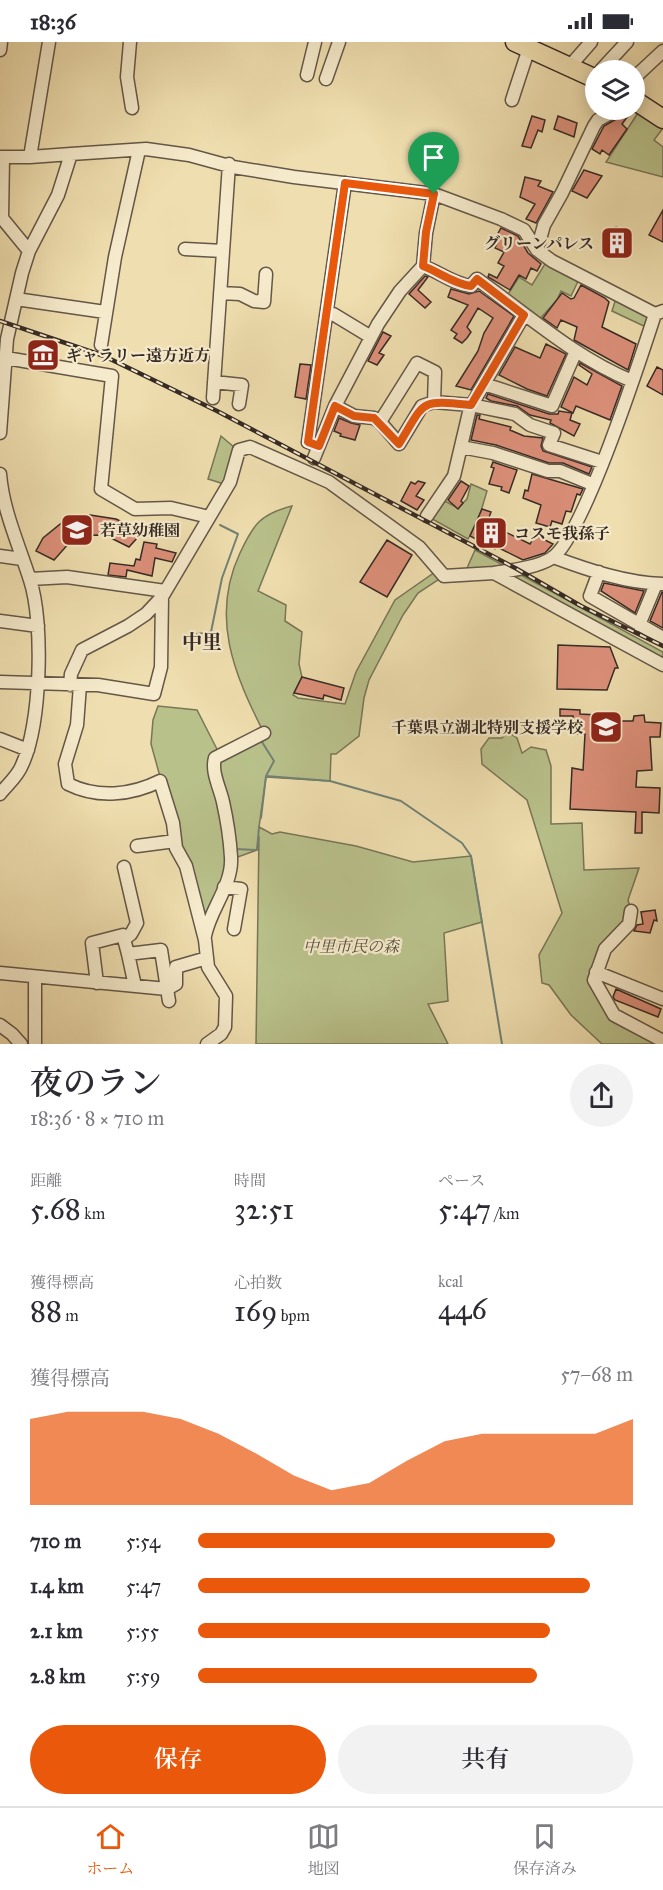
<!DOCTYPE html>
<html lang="ja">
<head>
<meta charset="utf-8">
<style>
  body { margin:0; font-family:"IM FELL Great Primer","Noto Serif JP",serif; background:#f2f2f3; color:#2b2b33; height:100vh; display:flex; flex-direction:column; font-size:22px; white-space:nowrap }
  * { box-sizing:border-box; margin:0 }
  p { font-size:20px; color:#7c7c81 }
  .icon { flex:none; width:33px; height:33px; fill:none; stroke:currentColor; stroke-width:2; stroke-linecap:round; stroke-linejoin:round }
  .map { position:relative; height:1002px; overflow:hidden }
  .drawer { display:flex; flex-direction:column; background:#fff; flex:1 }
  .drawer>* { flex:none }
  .tools { position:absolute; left:585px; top:18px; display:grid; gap:12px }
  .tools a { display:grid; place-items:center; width:60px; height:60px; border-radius:50%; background:#fff; box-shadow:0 3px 15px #0003; font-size:30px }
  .pin { position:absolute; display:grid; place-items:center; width:51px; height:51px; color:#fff; margin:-62px -26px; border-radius:50% 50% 50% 0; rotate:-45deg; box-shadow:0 0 6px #0007 }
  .pin .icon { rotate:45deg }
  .round { display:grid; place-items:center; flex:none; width:63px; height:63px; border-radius:32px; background:#f2f2f3 }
  .head { display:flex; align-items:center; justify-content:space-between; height:102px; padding:0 30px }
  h1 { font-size:33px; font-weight:600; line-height:45px }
  .metrics { display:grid; grid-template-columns:repeat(3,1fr); gap:9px; height:102px; padding:6px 30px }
  .metrics div { display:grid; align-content:center }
  .metrics b { font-size:30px; font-weight:600 }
  .metrics small { font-size:16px; font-weight:400 }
  .metrics p { font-size:16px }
  .chart { height:168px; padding:12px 30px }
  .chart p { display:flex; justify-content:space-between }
  .chart svg { width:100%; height:108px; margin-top:6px; fill:#ea580c; opacity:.7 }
  .button { display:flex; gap:12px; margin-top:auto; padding:12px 30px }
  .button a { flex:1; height:69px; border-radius:36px; background:#ea580c; color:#fff; font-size:24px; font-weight:600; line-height:69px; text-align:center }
  .button a+a { background:#f2f2f3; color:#2b2b33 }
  ul { padding:0 30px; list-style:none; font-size:20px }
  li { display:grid; grid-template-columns:96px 72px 1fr; align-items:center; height:45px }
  li i { height:15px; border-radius:8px; background:#ea580c }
  .status { display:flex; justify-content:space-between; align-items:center; height:42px; padding:0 30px; background:#fff; direction:ltr }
  .status svg { height:16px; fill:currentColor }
  .tab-bar { display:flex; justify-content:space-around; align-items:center; height:84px; border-top:2px solid #e1e1e2; background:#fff; font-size:16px; color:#7c7c81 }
  .tab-bar a { display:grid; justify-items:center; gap:3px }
  .tab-bar .current { color:#ea580c }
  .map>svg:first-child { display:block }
  .green { fill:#b9c18b; stroke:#787658; stroke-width:1.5 }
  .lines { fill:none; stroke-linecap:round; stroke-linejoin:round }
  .stream { stroke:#728275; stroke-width:2 }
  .building { fill:#dd907a; stroke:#362a25; stroke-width:1.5 }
  .minor-casing { stroke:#645748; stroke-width:15 }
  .highway-casing { stroke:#362a25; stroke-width:21 }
  .minor { stroke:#f5eacb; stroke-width:12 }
  .highway { stroke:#efdeaf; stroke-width:18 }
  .rail-casing { stroke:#362a25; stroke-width:4.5 }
  .rail { stroke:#f5eacb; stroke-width:2; stroke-dasharray:7; stroke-linecap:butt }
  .route-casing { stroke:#fff; stroke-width:12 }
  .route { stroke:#ea580c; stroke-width:8 }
  .labels { text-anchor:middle; stroke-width:4.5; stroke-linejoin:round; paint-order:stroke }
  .poi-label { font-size:16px; font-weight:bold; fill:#362a25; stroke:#f5eacb; text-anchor:start }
  .park-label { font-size:16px; font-style:italic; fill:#57503e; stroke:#f5eacb }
  .quarter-label { font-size:20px; font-weight:bold; fill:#362a25; stroke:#f5eacb }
</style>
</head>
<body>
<div class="status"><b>18:36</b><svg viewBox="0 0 49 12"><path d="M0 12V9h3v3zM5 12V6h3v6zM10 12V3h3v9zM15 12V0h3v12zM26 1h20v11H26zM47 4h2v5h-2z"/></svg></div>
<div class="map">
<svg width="663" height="1002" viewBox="0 0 663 1002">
  <rect width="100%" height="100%" fill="#efdeaf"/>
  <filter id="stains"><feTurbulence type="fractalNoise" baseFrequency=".00333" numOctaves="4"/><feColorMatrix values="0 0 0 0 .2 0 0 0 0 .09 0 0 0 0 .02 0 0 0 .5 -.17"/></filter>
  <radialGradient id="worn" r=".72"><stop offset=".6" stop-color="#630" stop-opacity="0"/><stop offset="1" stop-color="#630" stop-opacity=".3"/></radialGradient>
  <path class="green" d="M643,63L663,77V86L654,98L663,105V135L606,120Z
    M548,217L580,235L571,254L561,249L557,258L536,281L505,257L519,235L532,243Z
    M617,253L655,272L650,287L612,269Z
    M221,394L235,406L224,442L208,437Z
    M471,442L487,449L478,479L468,497L427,474L439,456L458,466L467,457Z
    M292,464L258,549L286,563L285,579L302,590L299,622L302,635L293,653L298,656L345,662L356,630L395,558L438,528L444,534L418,551L403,573L369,638L364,656L359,694L336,712H331L330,739L266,735L259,785L272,792L280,790L356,804L413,820L471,814L482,880L444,891L448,959L428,962L448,1002H256L259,794L257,808L232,817L205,898L151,702L153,678L158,664L197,668L220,713L219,719L264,691C234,632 210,575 240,511C253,483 260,472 292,464Z
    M475,508L663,610V623L494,531L464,533Z
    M508,690L517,696L522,711L531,705L546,708L551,724V782L582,781L584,828L639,826L628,858L631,869L596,930L614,973L663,1002H602L571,973L549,943L542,941L539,913L562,871L527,758L482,722L481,707L489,696H502Z"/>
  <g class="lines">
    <path class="stream" d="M197,601V592L211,590L222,536L238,492L220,483
      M266,734L330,739L401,759L462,801L471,814L502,1002
      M261,776L266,734L274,719L262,700
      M235,807L257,808L259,785"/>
  </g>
  <path class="building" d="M624,68L631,70L622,82L627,87L609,113L602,108L600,112L592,107L604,84L620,75Z
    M532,74L545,78L542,90L538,88L531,106L522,104Z
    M558,74L577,81L574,95L554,87Z
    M584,128L602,134L587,156L572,149Z
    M525,135L541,139L538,144L553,150L536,181L526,177L535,162L520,155Z
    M663,168V200L649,193Z
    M616,185L630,191L617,216L604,211Z
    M501,186L518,194L528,211L541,222L537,229L531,226L526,237L519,233L510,248L488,235L489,232L497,236L504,224L498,221L504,210L495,206L501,194L497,193Z
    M425,234L428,235L418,248L431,260L425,266L409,252Z
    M581,243L605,256L609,260L602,285L636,302L628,328L574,298L577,285L561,278L557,286L543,276L562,251L571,257L574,256Z
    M451,247L469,252L479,249L514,274L471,348L456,344L478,309L484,291L493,276L478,266L467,285L471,290L467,296L462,301L454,296L457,292L451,288L468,263L448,255Z
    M383,290L391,294L379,311L384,313L377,323L368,319Z
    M546,302L566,312L547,354L527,347L499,333L515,305L540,316Z
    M580,321L622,344L610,378L576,364L573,371L561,365L574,335L587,343L592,332L579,323Z
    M300,322L311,323L306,357L295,355Z
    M657,325L663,328V353L647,344Z
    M488,352L549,372H558L559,369L572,371L570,378L580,382L574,394L550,381L551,378L530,373L517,364L491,359L486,356Z
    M477,373H480L479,377L511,385L510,388L524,394L543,396L541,404L543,409L592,425L589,432L563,421H549L496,403L471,398Z
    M339,376L351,381L360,383L355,398L340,394L341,392L334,389Z
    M493,420L517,428L509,451L501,448L502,445L489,442L494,426L491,425Z
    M532,432L583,447L580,453L577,452L571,470L566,469L562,482L552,479L550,485L536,481L541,463L523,456L525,448L528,449Z
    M418,439L425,441L416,454L424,458L417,468L401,459L411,440L415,442Z
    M461,439L469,444L461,459L463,461L458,467L448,458Z
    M482,467L491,470L487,481L530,502L535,493L553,502L545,511L523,518L497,505L495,507L470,494Z
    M90,473L116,477L129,483L139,494L129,505L107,494L98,493L83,494L70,500L54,518L36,509L43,496L64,479L75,474Z
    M387,498L412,513L387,555L360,540Z
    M144,500L157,502L156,506L176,511L172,520L155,516L152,534L127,528L126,535L108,533L110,521L134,524L136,517L140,518Z
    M604,541L644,549L635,571L601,549Z
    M662,550H663V586L650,579Z
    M558,603L610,605L618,626H615L607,648L557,647Z
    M302,635L344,646L341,658L324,653L323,657L294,651Z
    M560,667L580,668V672L597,673L595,679H633L634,674L644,673L645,680L661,681L660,695H650L652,728L637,729L636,745L660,746L659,771L642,770V791H635L636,770L570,767L572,726L583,728L585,692H573V674H560Z
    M655,868L657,879L654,878L650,891L634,889L637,883L643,882L641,870Z
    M616,947L661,967L658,975L615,958L613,955Z"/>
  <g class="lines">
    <defs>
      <path id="minor" d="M130,0L127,35L132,66
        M0,8L1,0
        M570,24L591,0
        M601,28L627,0
        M307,33L315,0
        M634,36L663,9
        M326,37L339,0
        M512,58L529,6
        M616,68L598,78L594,84L562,151L544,183L537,208L552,219L655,272L663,269
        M0,115H30L71,112
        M3,115L2,176L29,209
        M30,115L49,0
        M185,207L223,209
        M423,224C439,230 454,242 471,244L477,237C528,273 574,315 632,339
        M220,251L240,252L254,259L264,260L266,232
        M16,257L105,270
        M333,272L371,295
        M101,303L115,215L139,108
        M6,316L112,334L101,447L135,467L171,466L209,475
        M214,340L242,343L239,362
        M484,342L552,364L576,309
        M213,356L229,122
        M434,360L422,364L399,402L380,380L417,321L435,330L434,360L471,363L515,372L530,383L554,391L549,403L602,420
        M335,364L354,374L374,376L380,380
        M0,391L7,297L22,231L29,209L58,153L71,112L146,107L189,113L233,125L294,135L434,152L501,177L524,188L537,208
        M319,404L308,400L345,141
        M461,405L493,411L548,429H560L592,442
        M314,416L335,364L378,282L400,249L423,224L426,191L434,152
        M0,432C3,469 19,503 30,538C44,580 41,683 22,723C18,734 7,743 0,752
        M427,474L454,434L470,366L524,273
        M0,514L22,517
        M553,515C588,528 626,541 663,542
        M599,530L590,554L663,596
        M494,531C512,528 536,526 552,516C583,495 641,315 655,272
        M30,537L67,535L165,549
        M0,579L38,584
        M639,583L656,542
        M0,640L98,643L154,652L161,625L162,555
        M70,643L71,632L82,608L128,584L146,572L162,555L230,440L239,408L250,405L329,440L419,505L444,534L494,531L663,623
        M80,643L77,683L65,722L68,742C98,757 132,753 160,739L173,781L176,806L186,824L205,898L208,925L226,954L225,985L221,992L207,1002
        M0,697L28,708
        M137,804L175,799
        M124,825L137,881L131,892L124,897
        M224,845L241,847L234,887
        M631,869L629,882L605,907L594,938L614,973L663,999
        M205,894C210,867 233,843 231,815C230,798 227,778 223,760C220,746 211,730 215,716L264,691
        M128,912L135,944
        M596,930L663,957
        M0,931L167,947L161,908L128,912L123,893L92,901L97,941
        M35,935V1002
        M169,959L167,947L176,942V925L207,916
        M0,983L12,992L21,1002"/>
      <path id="highway" d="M515,0L596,37
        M634,58L663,77"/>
    </defs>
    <use href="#minor" class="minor-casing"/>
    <use href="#highway" class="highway-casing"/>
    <use href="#minor" class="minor"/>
    <use href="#highway" class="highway"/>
    <defs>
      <path id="rail" d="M0,279L104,314L217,369L517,527L581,564L663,604"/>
    </defs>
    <use href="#rail" class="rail-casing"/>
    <use href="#rail" class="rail"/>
  </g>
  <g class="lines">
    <defs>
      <path id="route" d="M345,141L434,152L426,190L423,224C439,230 454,242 471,244L477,237L524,273L471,363C418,358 426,358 399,402L374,376L354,374L335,364L319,404L308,400Z"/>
    </defs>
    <use href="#route" class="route-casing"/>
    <use href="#route" class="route"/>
  </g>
  <defs>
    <symbol id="building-square" viewBox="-11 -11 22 22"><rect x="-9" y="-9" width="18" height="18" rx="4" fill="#8f2418" stroke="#f5eacb"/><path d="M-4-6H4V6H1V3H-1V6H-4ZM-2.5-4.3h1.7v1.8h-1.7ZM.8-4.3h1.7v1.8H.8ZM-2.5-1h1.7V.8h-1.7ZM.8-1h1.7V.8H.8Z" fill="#fff"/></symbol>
    <symbol id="museum-square" viewBox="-11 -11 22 22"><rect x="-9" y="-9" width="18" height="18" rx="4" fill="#8f2418" stroke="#f5eacb"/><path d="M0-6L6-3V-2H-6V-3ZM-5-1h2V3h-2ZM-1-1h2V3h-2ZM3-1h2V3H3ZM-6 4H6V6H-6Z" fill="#fff"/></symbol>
    <symbol id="school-square" viewBox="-11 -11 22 22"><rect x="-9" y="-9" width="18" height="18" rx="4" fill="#8f2418" stroke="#f5eacb"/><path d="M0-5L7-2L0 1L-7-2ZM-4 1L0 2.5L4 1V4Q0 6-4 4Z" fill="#fff"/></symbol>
  </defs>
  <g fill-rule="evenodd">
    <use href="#building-square" x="598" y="182" width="38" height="38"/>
    <use href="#museum-square" x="24" y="294" width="38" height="38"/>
    <use href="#school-square" x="58" y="469" width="38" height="38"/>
    <use href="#building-square" x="472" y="472" width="38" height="38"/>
    <use href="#school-square" x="587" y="666" width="38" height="38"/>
  </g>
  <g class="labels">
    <g class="poi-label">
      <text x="594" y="207" text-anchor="end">グリーンパレス</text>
      <text x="66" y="319">ギャラリー遠方近方</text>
      <text x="100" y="494">若草幼稚園</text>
      <text x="514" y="497">コスモ我孫子</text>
      <text x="583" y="691" text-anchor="end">千葉県立湖北特別支援学校</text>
    </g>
    <g class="park-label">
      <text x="351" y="910">中里市民の森</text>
    </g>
    <g class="quarter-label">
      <text x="202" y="607">中里</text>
    </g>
  </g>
  <rect width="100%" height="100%" filter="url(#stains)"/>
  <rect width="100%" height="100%" fill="url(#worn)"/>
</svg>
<div class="tools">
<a><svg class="icon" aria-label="layers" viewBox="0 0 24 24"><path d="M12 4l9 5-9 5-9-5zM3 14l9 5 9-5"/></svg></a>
</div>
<div class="pin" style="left:434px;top:152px;background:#1e9e55"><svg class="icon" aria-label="arrive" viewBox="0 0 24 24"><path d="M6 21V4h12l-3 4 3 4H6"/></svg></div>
</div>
<section class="drawer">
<div class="head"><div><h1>夜のラン</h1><p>18:36 · 8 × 710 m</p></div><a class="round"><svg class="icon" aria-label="share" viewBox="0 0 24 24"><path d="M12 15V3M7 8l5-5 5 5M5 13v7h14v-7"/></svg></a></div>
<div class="metrics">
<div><p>距離</p><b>5.68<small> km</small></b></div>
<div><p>時間</p><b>32:51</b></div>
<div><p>ペース</p><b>5:47<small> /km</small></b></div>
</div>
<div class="metrics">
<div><p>獲得標高</p><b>88<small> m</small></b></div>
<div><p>心拍数</p><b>169<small> bpm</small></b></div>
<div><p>kcal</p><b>446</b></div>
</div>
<div class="chart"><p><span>獲得標高</span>57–68 m</p>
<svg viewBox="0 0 160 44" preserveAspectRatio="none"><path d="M0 44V9L10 6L20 6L30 6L40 9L50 15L60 23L70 32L80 38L90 35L100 26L110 18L120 15L130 15L140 15L150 15L160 9V44z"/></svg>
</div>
<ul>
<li><b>710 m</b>5:54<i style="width:82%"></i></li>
<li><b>1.4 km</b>5:47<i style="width:90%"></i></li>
<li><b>2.1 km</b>5:55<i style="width:81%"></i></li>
<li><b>2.8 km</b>5:59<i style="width:78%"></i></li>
</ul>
<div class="button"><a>保存</a><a>共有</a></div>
</section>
<nav class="tab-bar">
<a class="current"><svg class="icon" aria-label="home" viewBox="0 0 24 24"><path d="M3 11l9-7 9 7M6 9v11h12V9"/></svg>ホーム</a>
<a><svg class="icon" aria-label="map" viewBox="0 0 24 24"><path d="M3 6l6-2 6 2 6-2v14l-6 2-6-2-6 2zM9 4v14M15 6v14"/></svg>地図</a>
<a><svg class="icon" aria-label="saved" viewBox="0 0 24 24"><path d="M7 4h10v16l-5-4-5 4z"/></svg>保存済み</a>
</nav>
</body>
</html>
